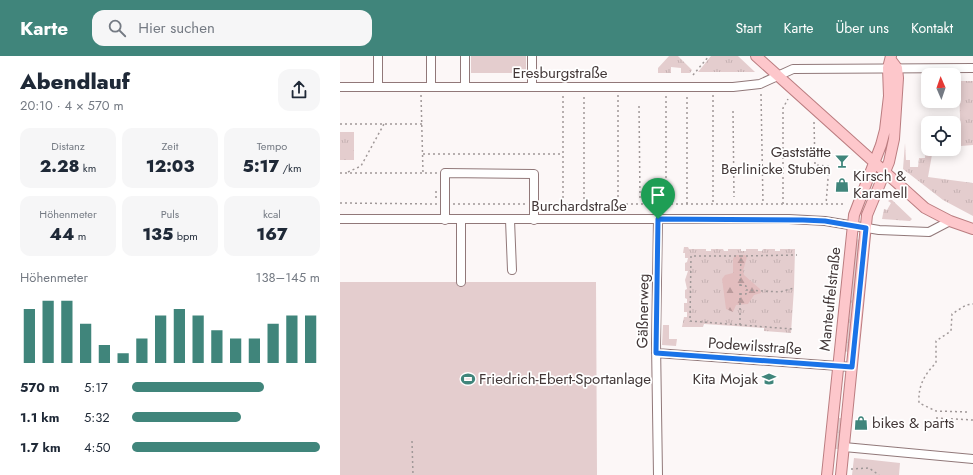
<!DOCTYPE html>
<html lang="de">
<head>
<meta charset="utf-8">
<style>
  body { margin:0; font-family:Jost,sans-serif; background:#f6f6f7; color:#1f2937; height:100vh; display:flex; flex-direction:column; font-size:15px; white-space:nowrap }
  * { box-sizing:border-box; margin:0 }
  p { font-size:13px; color:#747a83 }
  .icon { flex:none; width:22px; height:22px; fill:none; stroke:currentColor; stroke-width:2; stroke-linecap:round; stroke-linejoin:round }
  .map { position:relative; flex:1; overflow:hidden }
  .side { display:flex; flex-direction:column; background:#fff; width:340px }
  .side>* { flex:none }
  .needle { width:26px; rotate:358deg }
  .buttons { position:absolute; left:581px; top:12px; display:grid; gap:8px }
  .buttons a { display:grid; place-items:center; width:40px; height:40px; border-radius:8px; background:#fff; box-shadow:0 2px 10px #0003; font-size:20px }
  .pin { position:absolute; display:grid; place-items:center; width:34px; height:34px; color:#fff; margin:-41px -17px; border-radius:50% 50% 50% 0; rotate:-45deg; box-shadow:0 0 4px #0007 }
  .pin .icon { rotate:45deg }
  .round { display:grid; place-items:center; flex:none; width:42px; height:42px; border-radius:12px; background:#f6f6f7 }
  .overview { display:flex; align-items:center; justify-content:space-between; height:68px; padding:0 20px }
  h1 { font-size:22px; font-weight:800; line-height:30px }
  .metrics { display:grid; grid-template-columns:repeat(3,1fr); gap:6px; height:68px; padding:4px 20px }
  .metrics div { display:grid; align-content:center; border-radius:10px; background:#f6f6f7; text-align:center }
  .metrics b { font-size:17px; font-weight:800 }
  .metrics small { font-size:11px; font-weight:400 }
  .metrics p { font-size:11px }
  .chart { height:112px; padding:8px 20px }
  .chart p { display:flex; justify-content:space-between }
  .chart svg { width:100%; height:72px; margin-top:4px; stroke:#40857b; stroke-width:6 }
  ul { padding:0 20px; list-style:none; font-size:13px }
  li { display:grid; grid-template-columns:64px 48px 1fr; align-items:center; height:30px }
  li i { height:10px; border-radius:5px; background:#40857b }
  header { display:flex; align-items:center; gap:24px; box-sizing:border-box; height:56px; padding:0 20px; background:#40857b; color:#fff }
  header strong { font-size:19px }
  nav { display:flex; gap:22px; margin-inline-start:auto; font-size:14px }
  .search { width:280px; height:36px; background:#f6f6f7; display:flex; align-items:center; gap:10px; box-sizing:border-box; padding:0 14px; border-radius:12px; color:#747a83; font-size:15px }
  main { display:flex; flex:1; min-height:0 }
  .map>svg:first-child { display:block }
  .grass { fill:url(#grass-tufts) }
  .forest { fill:url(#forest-firs) }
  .garden { fill:#e4cdce }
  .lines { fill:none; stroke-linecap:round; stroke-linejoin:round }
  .minor-casing { stroke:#917879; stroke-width:10 }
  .major-casing { stroke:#bb7d80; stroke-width:12 }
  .path { stroke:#a09898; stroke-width:1.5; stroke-dasharray:2 3; stroke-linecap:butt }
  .minor { stroke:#fff; stroke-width:8 }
  .major { stroke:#fdc7cb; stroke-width:10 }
  .route-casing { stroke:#fff; stroke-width:8 }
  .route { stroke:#1a73e8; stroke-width:5 }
  .labels { text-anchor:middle; stroke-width:3.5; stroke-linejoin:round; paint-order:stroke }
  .street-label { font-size:15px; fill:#423737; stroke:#fff }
  .poi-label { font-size:15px; fill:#423737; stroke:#fff; text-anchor:start }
</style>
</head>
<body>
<header>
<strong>Karte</strong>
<div class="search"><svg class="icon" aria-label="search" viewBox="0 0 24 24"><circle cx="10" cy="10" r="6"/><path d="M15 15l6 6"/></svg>Hier suchen</div>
<nav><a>Start</a><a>Karte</a><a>Über uns</a><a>Kontakt</a></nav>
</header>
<main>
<section class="side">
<div class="overview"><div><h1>Abendlauf</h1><p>20:10 · 4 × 570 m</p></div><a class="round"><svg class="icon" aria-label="share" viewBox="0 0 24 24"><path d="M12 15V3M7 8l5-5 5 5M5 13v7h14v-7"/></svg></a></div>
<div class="metrics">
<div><p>Distanz</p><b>2.28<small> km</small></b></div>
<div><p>Zeit</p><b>12:03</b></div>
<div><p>Tempo</p><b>5:17<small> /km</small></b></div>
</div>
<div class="metrics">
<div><p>Höhenmeter</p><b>44<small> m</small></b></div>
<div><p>Puls</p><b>135<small> bpm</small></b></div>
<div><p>kcal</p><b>167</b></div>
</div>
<div class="chart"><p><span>Höhenmeter</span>138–145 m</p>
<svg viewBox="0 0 160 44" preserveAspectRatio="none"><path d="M5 44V11M15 44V6M25 44V6M35 44V20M45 44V33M55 44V38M65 44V29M75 44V15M85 44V11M95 44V15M105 44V24M115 44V29M125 44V29M135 44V20M145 44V15M155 44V15"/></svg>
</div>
<ul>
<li><b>570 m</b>5:17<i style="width:70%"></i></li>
<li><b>1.1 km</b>5:32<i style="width:58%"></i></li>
<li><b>1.7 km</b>4:50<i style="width:100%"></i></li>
</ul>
</section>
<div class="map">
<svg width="633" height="419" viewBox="0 0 633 419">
  <defs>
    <pattern id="grass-tufts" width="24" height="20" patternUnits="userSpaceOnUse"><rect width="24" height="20" fill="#e4cdce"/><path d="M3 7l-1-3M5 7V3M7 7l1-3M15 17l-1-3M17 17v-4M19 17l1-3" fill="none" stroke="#c5b1b2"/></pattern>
    <pattern id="forest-firs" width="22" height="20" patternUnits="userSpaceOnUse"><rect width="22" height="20" fill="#e2bdbe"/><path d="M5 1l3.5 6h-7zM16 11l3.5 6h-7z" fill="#b99a9b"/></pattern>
  </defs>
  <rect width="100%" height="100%" fill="#fcf7f7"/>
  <path class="grass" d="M329,0H338L352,14L350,17H341V12L331,11V17H318V12Z
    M371,0H398L415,16H358Z
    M614,25H633V89L621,90L619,29H614Z
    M587,72L588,93H593L588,121L633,127V160L603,144L563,113L565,87L566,104H570V111H578L579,102H585Z
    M0,76H14V104H0Z
    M551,143L572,163L570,165L542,163L544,153L547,154L551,147L548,145Z
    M516,183L520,184L508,296L504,295Z
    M344,191H348L349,193H366V195H371V193H383L384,195H388V193H401V195H406V193H418V195H422L423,193H435V195H440V193H455L454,232L451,277L424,275V272L364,268L363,271H342L344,261H347V256H344V247H347V243L345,242V234L347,233L345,224L348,215H345V207L347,206L348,202H345V197H343Z
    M498,362H502L498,393H494Z"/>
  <path class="forest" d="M395,199H405L407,201L403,215L404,219L420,233L421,237L414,239L408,248L396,249L393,256L386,253L382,223L385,219L393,217V203Z"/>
  <path class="garden" d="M131,0H186V17H131Z
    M0,226H256L257,419H0Z
    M323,269H329V283H337L336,290L322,289Z
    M514,402L560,407L559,419H512Z"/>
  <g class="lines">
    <defs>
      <path id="minor" d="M125,0V31
        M192,0V31
        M0,31H393L420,28L453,13L633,12
        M38,31V0
        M91,31V0
        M0,163H449L485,165L539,174L589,176L610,165
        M105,164V117L194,118V164
        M170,164L172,214
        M121,226V164
        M316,297L512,311
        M504,391L633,403
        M318,419L316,287L318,163"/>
      <path id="major" d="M416,0L585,152L610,165L633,173
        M487,419L514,159L541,89L545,74L549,40L548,12L551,0
        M501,419L527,159L549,106L554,83L558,22L557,12L551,4"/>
    </defs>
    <use href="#minor" class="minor-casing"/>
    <use href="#major" class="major-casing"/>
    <path class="path" d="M353,19L369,0
      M421,38L423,148
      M81,39L83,117H97
      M278,39V147
      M373,39V148
      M223,40V148
      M299,50L300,143
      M393,55L394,141
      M474,66L475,109L489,110L486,148
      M0,68H82
      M83,98H223
      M8,116L21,110L44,68
      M0,117H83
      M96,135V143
      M0,147L97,148
      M326,147V39
      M113,148H187
      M201,148H505
      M244,148V40
      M347,148V39
      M443,148V52L448,43
      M401,200H351L350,265L452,273
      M400,229L406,230V234L440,236L454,232
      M400,230L401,200L457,199
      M400,238H406V234
      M400,269V237
      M627,356L596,355L579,347C578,330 584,319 596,307V285L611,275L612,258L626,249L633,248
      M596,362L633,364
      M72,385L73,419
      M511,413L529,412L539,419"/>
    <use href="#minor" class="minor"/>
    <use href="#major" class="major"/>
  </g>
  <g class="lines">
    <defs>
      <path id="route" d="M318,163L463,164L485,165L526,172L512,311L316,297Z"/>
    </defs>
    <use href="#route" class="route-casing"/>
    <use href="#route" class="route"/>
  </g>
  <defs>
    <symbol id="bar-bare" viewBox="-9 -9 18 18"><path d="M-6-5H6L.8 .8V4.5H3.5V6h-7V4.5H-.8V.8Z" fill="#40857b" stroke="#fff" stroke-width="2.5" paint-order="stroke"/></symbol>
    <symbol id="shop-bare" viewBox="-9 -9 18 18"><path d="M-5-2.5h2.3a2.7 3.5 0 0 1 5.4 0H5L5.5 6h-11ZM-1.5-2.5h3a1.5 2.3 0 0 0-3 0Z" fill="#40857b" stroke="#fff" stroke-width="2.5" paint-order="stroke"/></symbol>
    <symbol id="stadium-bare" viewBox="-9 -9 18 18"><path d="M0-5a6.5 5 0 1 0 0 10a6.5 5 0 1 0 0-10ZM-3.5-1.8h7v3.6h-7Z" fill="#40857b" stroke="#fff" stroke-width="2.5" paint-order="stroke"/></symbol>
    <symbol id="school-bare" viewBox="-9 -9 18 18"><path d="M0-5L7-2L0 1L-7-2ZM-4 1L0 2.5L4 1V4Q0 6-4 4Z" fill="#40857b" stroke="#fff" stroke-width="2.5" paint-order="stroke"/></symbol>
  </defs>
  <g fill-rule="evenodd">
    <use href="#bar-bare" x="492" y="95" width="20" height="20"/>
    <use href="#shop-bare" x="492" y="119" width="20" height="20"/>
    <use href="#stadium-bare" x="118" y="313" width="20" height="20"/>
    <use href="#school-bare" x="419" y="313" width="20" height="20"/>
    <use href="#shop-bare" x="511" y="357" width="20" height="20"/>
  </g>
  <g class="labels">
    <g class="street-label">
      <text x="220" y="22">Eresburgstraße</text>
      <text x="239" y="155">Burchardstraße</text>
      <text transform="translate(490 243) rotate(-84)" y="5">Manteuffelstraße</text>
      <text transform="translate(303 255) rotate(-89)" y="5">Gäßnerweg</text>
      <text transform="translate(415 290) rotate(4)" y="5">Podewilsstraße</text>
    </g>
    <g class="poi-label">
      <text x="491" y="101" text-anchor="end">Gaststätte<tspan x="491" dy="17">Berlinicke Stuben</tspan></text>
      <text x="513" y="125">Kirsch &amp;<tspan x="513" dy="17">Karamell</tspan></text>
      <text x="139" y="328">Friedrich-Ebert-Sportanlage</text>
      <text x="418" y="328" text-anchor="end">Kita Mojak</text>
      <text x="532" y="372">bikes &amp; parts</text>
    </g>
  </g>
</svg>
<div class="buttons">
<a><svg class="needle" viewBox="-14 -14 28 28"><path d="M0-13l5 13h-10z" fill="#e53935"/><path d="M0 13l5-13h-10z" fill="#747a83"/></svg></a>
<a><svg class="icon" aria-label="locate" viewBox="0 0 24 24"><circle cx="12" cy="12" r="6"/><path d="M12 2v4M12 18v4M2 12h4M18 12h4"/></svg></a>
</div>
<div class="pin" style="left:318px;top:163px;background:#1e9e55"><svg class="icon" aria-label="arrive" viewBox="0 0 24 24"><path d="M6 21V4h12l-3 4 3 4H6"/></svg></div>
</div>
</main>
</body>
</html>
